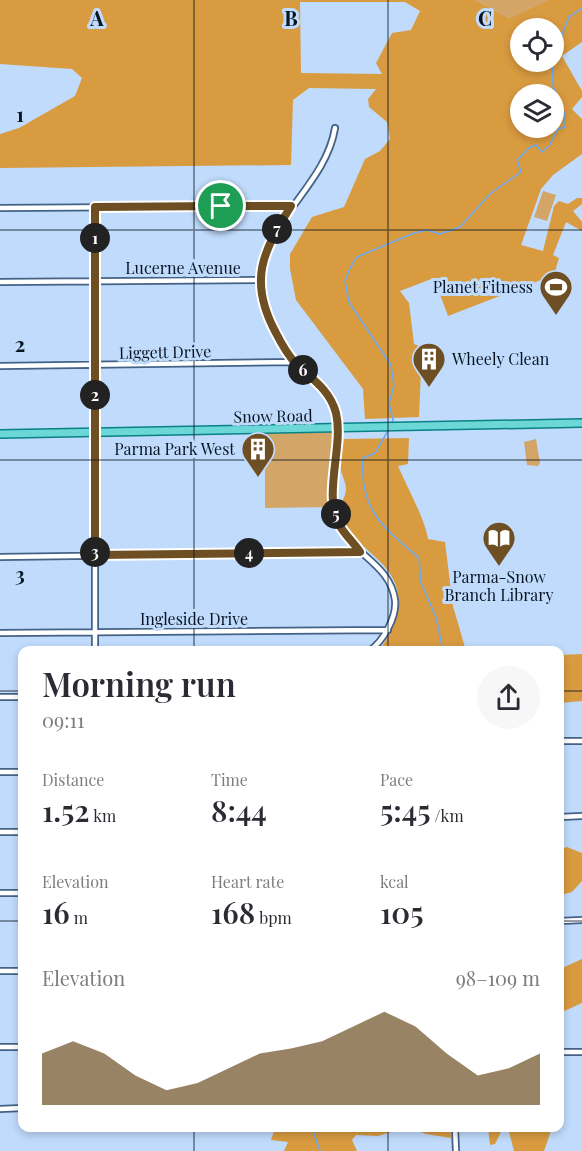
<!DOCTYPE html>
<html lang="en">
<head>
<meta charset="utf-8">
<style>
  body { margin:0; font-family:"Playfair Display",serif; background:#f7f7f7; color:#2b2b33; height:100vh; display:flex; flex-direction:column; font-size:22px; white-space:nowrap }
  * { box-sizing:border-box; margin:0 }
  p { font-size:20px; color:#7c7c81 }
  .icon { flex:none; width:33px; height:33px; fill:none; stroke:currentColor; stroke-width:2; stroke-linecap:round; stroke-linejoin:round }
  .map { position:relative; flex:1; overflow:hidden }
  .panel { position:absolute; left:18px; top:646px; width:546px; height:486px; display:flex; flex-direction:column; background:#fff; border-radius:12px; box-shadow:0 3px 9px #0003 }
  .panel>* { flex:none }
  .fabs { position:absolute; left:510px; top:18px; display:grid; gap:12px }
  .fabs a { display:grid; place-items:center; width:54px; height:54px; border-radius:50%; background:#fff; box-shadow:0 3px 9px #0003; font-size:30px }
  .pin { position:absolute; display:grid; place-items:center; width:51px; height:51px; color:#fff; margin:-26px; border:3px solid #fff; border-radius:50%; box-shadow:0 2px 6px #0007 }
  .km { position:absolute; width:30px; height:30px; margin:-15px; border-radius:50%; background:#222; color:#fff; font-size:16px; line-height:30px; text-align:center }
  .round { display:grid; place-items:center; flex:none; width:63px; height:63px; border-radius:32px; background:#f7f7f7 }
  .overview { display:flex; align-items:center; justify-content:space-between; height:102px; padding:0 24px }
  h1 { font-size:33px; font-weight:600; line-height:45px }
  .stats { display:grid; grid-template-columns:repeat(3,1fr); gap:9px; height:102px; padding:6px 24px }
  .stats div { display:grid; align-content:center }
  .stats b { font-size:30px; font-weight:600 }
  .stats small { font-size:16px; font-weight:400 }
  .stats p { font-size:16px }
  .chart { height:168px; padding:12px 24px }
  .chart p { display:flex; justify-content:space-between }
  .chart svg { width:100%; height:108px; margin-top:6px; fill:#6e4f24; opacity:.7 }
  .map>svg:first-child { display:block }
  .green { fill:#d3a566 }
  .forest { fill:#d99b40; fill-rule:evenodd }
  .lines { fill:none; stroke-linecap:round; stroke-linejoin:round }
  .stream { stroke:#6aaaf5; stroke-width:1.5 }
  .minor-casing { stroke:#446286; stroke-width:8 }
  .primary-casing { stroke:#098185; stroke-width:10 }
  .minor { stroke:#fff; stroke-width:4.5 }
  .primary { stroke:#6bd7d6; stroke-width:7 }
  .route-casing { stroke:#fff; stroke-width:12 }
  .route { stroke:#6e4f24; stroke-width:8 }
  .grid { fill:none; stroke:#081422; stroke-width:1.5; stroke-opacity:0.55 }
  .labels { text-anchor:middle; stroke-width:6; stroke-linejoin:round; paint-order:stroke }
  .street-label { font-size:16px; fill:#081422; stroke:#c0dbfc }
  .poi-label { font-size:16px; fill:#081422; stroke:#c0dbfc; text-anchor:end }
  .grid-label { font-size:20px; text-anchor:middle; font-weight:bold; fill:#081422; stroke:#c0dbfc; stroke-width:6; stroke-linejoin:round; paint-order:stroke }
</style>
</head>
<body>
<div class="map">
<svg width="582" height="1151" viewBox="0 0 582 1151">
  <rect width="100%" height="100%" fill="#c0dbfc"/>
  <path class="green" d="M475,0H548L509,18Z
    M543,191L556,195L547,221L534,217Z
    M334,432L328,507L265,508V433Z
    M536,439L540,463L538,466L527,465L524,442Z"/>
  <path class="forest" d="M0,0H475L509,18L548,0H582V42L562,56L582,91V97L572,109L582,119V154L553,175L541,189L521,245L543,251L554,206L559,201L568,204L577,198H582V204L573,211L582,222V231L566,222L553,255L559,258L554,275L448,316L434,278L400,291L409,303L414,344L422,347L419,417L365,419L363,389L296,300L290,269V254L312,217L344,207L365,159L380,151L390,139L387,122L369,107L368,99L376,89L309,88L293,100L291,165L0,168V134L19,128L75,96L82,78L72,69L0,64ZM300,2H405L420,11L411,30L392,33L376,63L382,74L301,73ZM520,28H554V62H520ZM520,94H554V128H520Z
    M409,438L408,464L398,466C407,487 425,519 428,539L445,542L453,606L466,651H379C397,625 409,595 385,567C372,552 354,541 344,524C334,506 345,503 346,489C346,482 341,474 340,466C339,458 343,447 344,439Z
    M582,654V701L560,703V655Z
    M567,847L582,853V881L572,892L561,895L560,849Z
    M582,959V1003L560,1013V969Z
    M275,1128H404L378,1136L356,1135L352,1140L357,1151H284L288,1142L271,1140Z
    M410,1128H450L451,1138L426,1134Z
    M488,1128H552L544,1151H514L509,1132H501L495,1144L490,1145Z"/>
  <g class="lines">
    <path class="stream" d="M554,55L569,17L582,8
      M391,424L393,420L389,403L394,386L391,365L349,302L345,281L350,268L357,257L414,233L427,230L440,234L460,227L491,193L521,172L517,160L530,147L536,145L542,152L549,146L558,129L565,127V115L553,86L552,62
      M389,429L375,453L363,458C359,510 383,527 419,558L421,583L436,617L443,651
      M312,1128L320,1151"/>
    <defs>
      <path id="minor" d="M335,128C324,197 235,236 267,316C273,332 284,351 295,363C306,374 320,382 328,395C353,435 320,483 339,525C353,555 390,564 395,600C397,617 383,642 369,651
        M95,207V651
        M0,208L291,206
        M0,282L259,280
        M0,366L295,362
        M0,557L360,552
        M0,633L388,630
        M0,697H22
        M560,741H582
        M0,772H22
        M560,817L582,816
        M0,832H22
        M0,893H22
        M560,921L582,920
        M0,971H22
        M0,1047H22
        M560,1052H582
        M0,1109L22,1108
        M455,1128L456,1151"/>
      <path id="primary" d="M0,434L582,423"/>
    </defs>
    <use href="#minor" class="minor-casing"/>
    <use href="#primary" class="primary-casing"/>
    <use href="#minor" class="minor"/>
    <use href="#primary" class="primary"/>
  </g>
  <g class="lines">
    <defs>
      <path id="route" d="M221,206H291C262,253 248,281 276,333C281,343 288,355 296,364C312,379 330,390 336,413C344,447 322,496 340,526C345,535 354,543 360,552L95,555V207Z"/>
    </defs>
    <use href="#route" class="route-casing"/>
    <use href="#route" class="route"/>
  </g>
  <path class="grid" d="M194,0V651M388,0V651M0,230H582M0,460H582M0,691H22M560,691H582M0,921H22M560,921H582M194,1128V1151M388,1128V1151"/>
  <defs>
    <symbol id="stadium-pin" viewBox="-11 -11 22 30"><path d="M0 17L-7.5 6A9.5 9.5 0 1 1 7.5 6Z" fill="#6e4f24" stroke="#c0dbfc"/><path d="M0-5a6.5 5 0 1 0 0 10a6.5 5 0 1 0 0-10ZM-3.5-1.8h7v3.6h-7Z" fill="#fff"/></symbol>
    <symbol id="building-pin" viewBox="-11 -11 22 30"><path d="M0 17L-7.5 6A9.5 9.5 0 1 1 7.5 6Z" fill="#6e4f24" stroke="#c0dbfc"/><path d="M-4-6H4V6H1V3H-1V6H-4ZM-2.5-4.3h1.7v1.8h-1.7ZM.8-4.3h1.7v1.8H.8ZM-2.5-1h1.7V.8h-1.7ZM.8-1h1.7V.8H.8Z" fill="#fff"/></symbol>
    <symbol id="library-pin" viewBox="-11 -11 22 30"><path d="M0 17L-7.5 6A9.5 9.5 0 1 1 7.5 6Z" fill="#6e4f24" stroke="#c0dbfc"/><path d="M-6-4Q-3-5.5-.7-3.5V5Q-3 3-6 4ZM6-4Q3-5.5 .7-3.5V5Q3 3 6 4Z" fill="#fff"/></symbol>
  </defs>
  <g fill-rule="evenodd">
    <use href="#stadium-pin" x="537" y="268" width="38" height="52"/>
    <use href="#building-pin" x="410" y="340" width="38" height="52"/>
    <use href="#building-pin" x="239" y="430" width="38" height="52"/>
    <use href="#library-pin" x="480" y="519" width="38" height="52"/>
  </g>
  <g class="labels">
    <g class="street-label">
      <text x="183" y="274">Lucerne Avenue</text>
      <text transform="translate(165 352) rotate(-1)" y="6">Liggett Drive</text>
      <text transform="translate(273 416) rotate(-1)" y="6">Snow Road</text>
      <text x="194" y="625">Ingleside Drive</text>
    </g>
    <g class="poi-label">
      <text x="533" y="293">Planet Fitness</text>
      <text x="452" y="365" text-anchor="start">Wheely Clean</text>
      <text x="235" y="455">Parma Park West</text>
      <text x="499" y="583" text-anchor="middle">Parma-Snow<tspan x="499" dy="18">Branch Library</tspan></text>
    </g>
  </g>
  <g class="grid-label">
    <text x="97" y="26">A</text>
    <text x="291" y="26">B</text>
    <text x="485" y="26">C</text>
    <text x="20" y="122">1</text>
    <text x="20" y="352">2</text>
    <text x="20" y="582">3</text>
  </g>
</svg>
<div class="fabs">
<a><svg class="icon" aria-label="locate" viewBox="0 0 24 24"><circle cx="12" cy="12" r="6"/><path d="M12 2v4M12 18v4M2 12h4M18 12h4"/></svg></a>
<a><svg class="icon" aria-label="layers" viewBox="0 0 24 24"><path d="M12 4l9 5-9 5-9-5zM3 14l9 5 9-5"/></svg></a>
</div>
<div class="pin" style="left:221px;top:206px;background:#1e9e55"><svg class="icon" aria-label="arrive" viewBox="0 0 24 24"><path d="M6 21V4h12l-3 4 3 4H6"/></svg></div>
<b class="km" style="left:95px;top:238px">1</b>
<b class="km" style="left:95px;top:395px">2</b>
<b class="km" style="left:95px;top:552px">3</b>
<b class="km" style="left:249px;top:553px">4</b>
<b class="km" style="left:336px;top:514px">5</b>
<b class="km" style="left:303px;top:370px">6</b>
<b class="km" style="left:277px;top:229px">7</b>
<section class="panel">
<div class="overview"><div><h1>Morning run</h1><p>09:11</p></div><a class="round"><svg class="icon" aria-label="share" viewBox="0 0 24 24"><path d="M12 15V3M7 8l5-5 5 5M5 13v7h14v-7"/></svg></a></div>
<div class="stats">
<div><p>Distance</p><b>1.52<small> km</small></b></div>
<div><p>Time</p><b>8:44</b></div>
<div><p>Pace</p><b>5:45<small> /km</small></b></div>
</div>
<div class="stats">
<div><p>Elevation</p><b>16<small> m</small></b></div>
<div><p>Heart rate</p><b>168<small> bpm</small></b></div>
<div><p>kcal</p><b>105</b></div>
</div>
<div class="chart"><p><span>Elevation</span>98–109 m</p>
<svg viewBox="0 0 160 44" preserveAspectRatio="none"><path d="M0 44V23L10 18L20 23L30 32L40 38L50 35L60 29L70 23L80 21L90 18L100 12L110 6L120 12L130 23L140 32L150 29L160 23V44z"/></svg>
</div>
</section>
</div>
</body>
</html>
